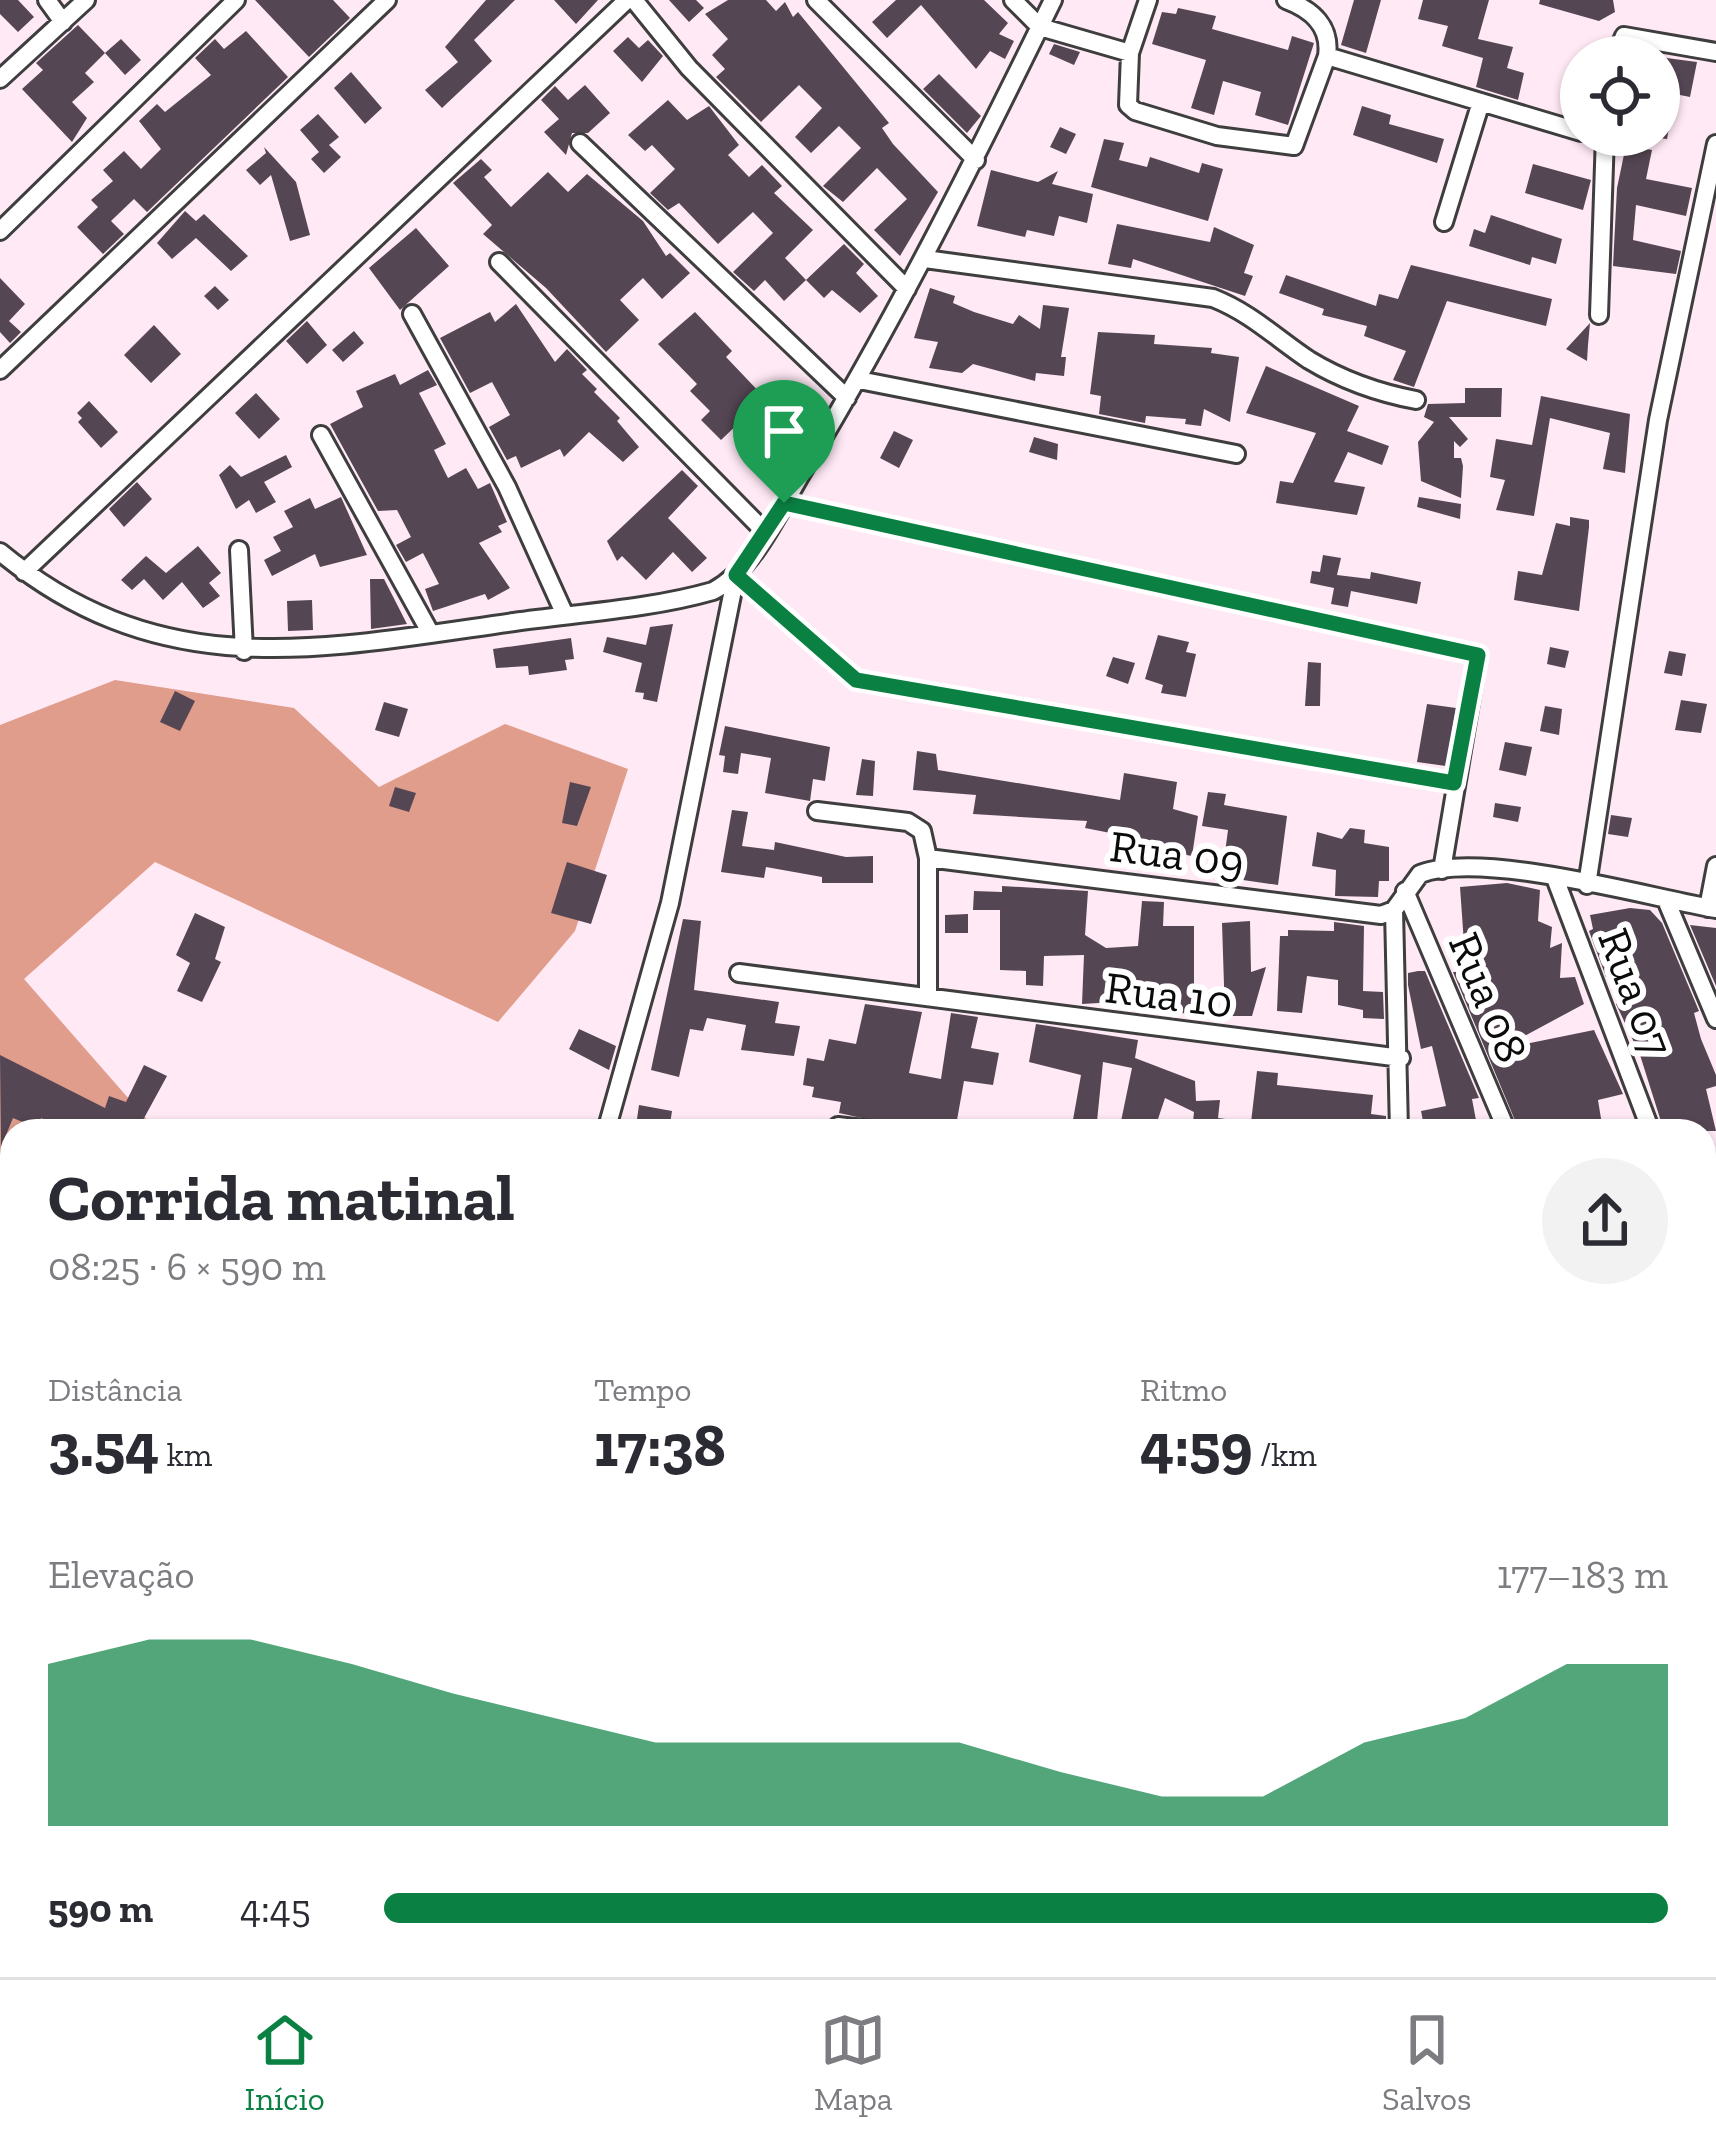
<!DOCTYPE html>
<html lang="pt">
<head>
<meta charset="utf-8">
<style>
  body { margin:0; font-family:"Zilla Slab",serif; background:#f2f2f3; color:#2b2b33; height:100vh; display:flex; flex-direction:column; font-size:45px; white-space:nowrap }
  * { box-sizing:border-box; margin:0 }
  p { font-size:39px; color:#7c7c81 }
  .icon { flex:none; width:66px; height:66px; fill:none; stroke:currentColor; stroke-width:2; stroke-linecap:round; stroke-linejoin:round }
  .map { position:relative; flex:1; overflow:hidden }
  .side { position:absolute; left:0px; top:1119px; width:1716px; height:858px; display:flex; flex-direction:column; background:#fff; border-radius:36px 36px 0 0; box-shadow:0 3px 9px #0004 }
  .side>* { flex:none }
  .fabs { position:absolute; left:1560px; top:36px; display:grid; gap:24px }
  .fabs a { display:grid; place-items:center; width:120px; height:120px; border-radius:50%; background:#fff; box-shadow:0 3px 9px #0004; font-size:60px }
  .pin { position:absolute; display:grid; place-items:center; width:102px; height:102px; color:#fff; margin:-123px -51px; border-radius:50% 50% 50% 0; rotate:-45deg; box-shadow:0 0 12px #0007 }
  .pin .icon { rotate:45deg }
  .round { display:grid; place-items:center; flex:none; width:126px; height:126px; border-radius:63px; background:#f2f2f3 }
  .overview { display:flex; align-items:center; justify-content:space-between; height:204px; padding:0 48px }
  h1 { font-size:66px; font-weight:800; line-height:90px }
  .figures { display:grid; grid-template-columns:repeat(3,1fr); gap:18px; height:204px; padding:12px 48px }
  .figures div { display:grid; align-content:center }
  .figures b { font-size:60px; font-weight:800 }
  .figures small { font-size:33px; font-weight:400 }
  .figures p { font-size:33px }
  .chart { height:336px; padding:24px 48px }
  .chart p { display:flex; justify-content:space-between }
  .chart svg { width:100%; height:216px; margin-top:12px; fill:#0b8043; opacity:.7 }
  ul { padding:0 48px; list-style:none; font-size:39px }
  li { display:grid; grid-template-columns:192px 144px 1fr; align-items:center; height:90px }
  li i { height:30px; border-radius:15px; background:#0b8043 }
  .tabs { display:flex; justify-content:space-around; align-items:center; height:168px; border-top:3px solid #e1e1e2; background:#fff; font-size:33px; color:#7c7c81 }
  .tabs a { display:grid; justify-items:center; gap:6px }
  .tabs .active { color:#0b8043 }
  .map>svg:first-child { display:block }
  .forest { fill:#e09d8c }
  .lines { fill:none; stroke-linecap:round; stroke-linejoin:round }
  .stream { stroke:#27db2f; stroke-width:6 }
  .building { fill:#554654 }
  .minor-casing { stroke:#3e3e3e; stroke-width:22 }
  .minor { stroke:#fff; stroke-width:16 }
  .route-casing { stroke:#fff; stroke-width:24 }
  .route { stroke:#0b8043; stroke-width:15 }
  .labels { text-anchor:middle; stroke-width:12; stroke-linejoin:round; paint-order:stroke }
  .street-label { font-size:45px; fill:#0b0b0b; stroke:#fff }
</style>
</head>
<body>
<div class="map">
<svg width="1716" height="1977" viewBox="0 0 1716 1977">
  <rect width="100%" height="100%" fill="#ffe9f5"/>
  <path class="forest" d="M115,680L294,708L379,787L505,724L628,769L575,931L498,1022L155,862L24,979L157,1131H12V1465L0,1446V725Z
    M1704,1892L1716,1900V1977H934L938,1965H1704Z
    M450,1965H725L724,1977H462Z"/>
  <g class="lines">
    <path class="stream" d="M0,1225L12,1236
      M1704,1863L1716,1865"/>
  </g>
  <path class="building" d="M0,0H18L34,17L18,32L0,14Z
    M255,0H333L350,18L309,57Z
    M486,0H515L474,40L492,61L442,108L425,90L458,62L445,47Z
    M554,0H598L576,24Z
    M669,0H696L704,8L689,22Z
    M728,0H766L776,11L785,2L793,17L798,12L889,123L882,128L893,144L938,192L900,256L874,230L907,199L877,168L843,202L823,186L861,148L839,126L811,153L795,137L822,108L799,85L761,122L716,77L725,69L712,55L728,39L705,14Z
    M896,0H984L1008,23L999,34L1014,41L1005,59L990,51L976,69L921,5L887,38L872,22Z
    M1354,0H1381L1366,53L1341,45Z
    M1423,0H1489L1478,39L1513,47L1507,68L1524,73L1518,100L1476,87L1483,58L1442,46L1448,26L1418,19Z
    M1540,0H1613L1615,12L1599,21L1539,4Z
    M1178,8L1216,16L1212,29L1288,50L1292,36L1314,43L1288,125L1255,115L1261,92L1223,81L1214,115L1191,108L1206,60L1152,44L1162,12L1176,14Z
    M78,25L105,53L121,39L141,60L125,75L105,53L85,73L94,82L72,102L87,118L72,142L22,89L43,70L36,63Z
    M246,31L288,77L147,212L134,199L111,221L124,234L103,254L77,227L98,207L91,200L113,181L103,170L124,151L141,169L161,149L139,121L157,104L165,112L211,75L195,58L215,39L224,49Z
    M628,37L639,48L648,40L663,56L642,82L613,51Z
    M1054,44L1080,52L1074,65L1049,54Z
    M1659,57L1697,62L1690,97L1675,94L1667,139L1659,138Z
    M351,72L382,108L365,124L334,88Z
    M939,74L981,116L967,133L923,89Z
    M585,85L610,113L588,133H572L566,155L544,132L559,119L541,100L555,86L568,100Z
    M668,100L687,120L709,106L739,145L728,155L749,177L762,165L782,186L774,193L813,230L785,258L806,280L784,301L765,280L754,291L733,272L773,233L753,212L718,244L679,203L668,210L650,193L675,169L652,145L645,151L628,135Z
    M1362,106L1391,115L1389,124L1444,139L1437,163L1353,135Z
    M318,114L339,137L329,145L341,157L324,173L311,159L319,152L300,130Z
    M1060,127L1076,134L1066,154L1050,147Z
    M1104,139L1124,143L1119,160L1147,167L1150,157L1199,173L1202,163L1223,169L1208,221L1091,187Z
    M1626,145L1652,150L1646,179L1692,188L1686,216L1636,205L1633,240L1681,251L1676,274L1613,266L1617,188Z
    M264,147L296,182L310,235L290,241L271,175L260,185L246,170L266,153Z
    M481,159L492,170L484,177L511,207L548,172L568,192L587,174L643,221L666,256L670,253L690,273L662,299L643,278L620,300L639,320L606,352L546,288L483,234L492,225L453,183Z
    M1533,164L1591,180L1583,210L1525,193Z
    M991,170L1038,182L1058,171L1052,184L1093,194L1087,223L1059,216L1054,236L1027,230L1025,237L977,226Z
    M185,211L196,221L204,214L248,256L231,271L196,238L172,259L157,243Z
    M1491,215L1562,239L1556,264L1532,257L1530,265L1469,246L1474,229L1485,233Z
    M1117,224L1210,242L1214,227L1254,245L1244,273L1253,276L1245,296L1133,259L1131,268L1108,264Z
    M416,228L449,266L400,310L369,268Z
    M844,244L864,264L856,273L878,296L860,313L832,290L824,298L806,280Z
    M1411,265L1552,299L1546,326L1447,301L1414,387L1393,380L1406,351L1364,336L1367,326L1322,315L1324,309L1279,293L1286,275L1376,306L1379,294L1398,299Z
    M0,278L25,304L9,321L21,332L10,343L0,332Z
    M215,286L229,300L218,310L204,296Z
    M930,288L955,296L953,303L974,312L1013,324L1019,315L1040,329L1043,305L1069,308L1061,357H1066L1064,376L1036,373L1035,381L973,364L962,373L929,368L938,342L914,338Z
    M516,304L555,362L567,349L587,370L582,374L597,389L594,392L620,418L617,421L639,447L623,462L589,432L564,457L560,449L521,468L516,456L507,460L489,427L510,415L492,382L470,393L440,338L490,312L495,322Z
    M695,312L732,351L726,357L765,398L721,440L701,420L710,411L690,391L697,384L658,344Z
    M307,321L327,345L307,364L286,341Z
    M1590,323L1588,345L1587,361L1566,349Z
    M154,325L181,354L151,383L124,355Z
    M354,331L364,343L343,362L332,350Z
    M1098,332L1155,335L1154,344L1212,348L1211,353L1239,357L1230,422L1204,409L1201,426L1185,424L1186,419L1146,416L1145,423L1099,414L1101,396L1090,394Z
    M1266,366L1359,406L1347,431L1389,446L1382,465L1348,452L1334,482L1365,487L1357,515L1276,503L1280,481L1293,483L1316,433L1246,413Z
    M428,370L437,385L419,393L446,444L434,450L448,478L466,468L478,489L490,483L507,522L498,526L502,532L479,543L510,588L488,600L485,594L433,611L425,589L439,584L423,553L406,562L396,545L411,537L397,510L378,511L330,424L363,407L356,391L395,374L400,385Z
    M777,387L797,407L783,420L763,400Z
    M1465,388H1502L1501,417H1449L1468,439L1460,447L1454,441V458H1461L1463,466L1461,498L1421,481L1418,442L1434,422L1424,417L1428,404L1465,403Z
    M256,393L280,419L259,439L235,413Z
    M1541,396L1630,414L1625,473L1603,469L1610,433L1550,418L1534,516L1496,510L1505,480L1490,477L1496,439L1532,445Z
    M89,401L118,432L101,448L78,422L82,418L77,413Z
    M894,431L913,440L899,468L880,458Z
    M1034,437L1058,444L1057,460L1029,452Z
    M286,455L292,467L264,482L276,502L256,513L249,500L236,509L219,475L230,465L241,477Z
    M682,470L698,486L668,518L707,558L692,572L673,552L646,580L622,556L617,561L607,541Z
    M137,482L152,499L124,527L109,509Z
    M341,497L367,555L320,567L315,554L272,576L264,560L281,551L273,537L293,527L284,511L310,498L315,509Z
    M1419,497L1461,504L1460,519L1417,507Z
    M1570,517L1589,520V527L1579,611L1514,600L1518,571L1542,575L1556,523L1570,526Z
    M198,546L221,573L209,583L220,596L203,608L182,582L163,600L144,579L132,590L121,580L146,556L166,573Z
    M1323,555L1341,558L1337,575L1370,579L1371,572L1421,582L1417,604L1351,591L1348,607L1331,604L1334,588L1310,583L1312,571L1320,572Z
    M370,579H384L407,624L371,629Z
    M312,600L313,630L288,631L287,601Z
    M673,624L657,702L643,699L644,693L635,692L642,663L603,652L607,637L646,645L650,627Z
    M1158,635L1189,642L1186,652L1196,654L1186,697L1161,693L1163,685L1145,679Z
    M571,638L574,659L565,660L567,670L529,675L528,666L496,668L493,649Z
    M1550,647L1569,651L1565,668L1547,664Z
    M1669,651L1686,654L1682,676L1664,673Z
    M1113,657L1135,663L1128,684L1106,676Z
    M1308,662L1321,663L1320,706H1305Z
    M175,691L195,701L180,731L160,722Z
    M1681,700L1707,704L1701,733L1675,730Z
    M384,702L408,709L399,737L375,730Z
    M1427,704L1456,708L1446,766L1417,762Z
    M1545,706L1562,709L1559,735L1540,731Z
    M725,726L830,747L825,781L813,779L810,801L765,793L771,758L741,753L738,774L723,772L725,756L719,755Z
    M1505,742L1532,747L1526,776L1499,770Z
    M917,751L936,754L938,770L1120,800L1124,773L1177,782L1173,809L1198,816L1192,856L1181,854L1173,868L1138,864L1141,839L1085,828L1087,821L973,814L976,795L913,790Z
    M862,759L875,761L873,796L856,795Z
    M570,782L591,787L577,826L562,823Z
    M395,787L416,793L409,812L389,806Z
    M1208,792L1226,794L1224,805L1287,816L1278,885L1243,880L1245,863L1224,860L1228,830L1202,826Z
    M1495,803L1521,807L1518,822L1493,817Z
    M732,810L748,812L742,846L774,850L775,842L846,857L873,856V883H822V877L766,867L764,878L721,872Z
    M1611,815L1632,818L1628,837L1608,834Z
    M1350,828L1365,830L1364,843L1389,847V881H1379L1378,897L1335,896L1336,870L1312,866L1317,832L1342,839Z
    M567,862L607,875L591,924L551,913Z
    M1507,883L1540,890L1538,921L1552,927L1550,948L1562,943L1560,978L1575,977L1584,1004L1500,1049L1594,1030L1623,1094L1598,1100L1603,1131H1548L1547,1125L1519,1130L1453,972H1466L1460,887Z
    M1002,886L1088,891L1085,935L1106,948L1138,946L1142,901L1164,902L1163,926H1194V1014L1167,1012L1166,999L1082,1004L1084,955L1044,956L1043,986L1026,985V971L1000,970V910H973L974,891L1002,892Z
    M1630,908L1650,910L1662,923L1699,1011L1694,1013L1701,1039L1716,1075V1086L1706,1089L1716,1131H1664L1640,1055L1616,1004L1625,999L1619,974L1606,977L1589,931L1593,929L1590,915Z
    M195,913L225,927L215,959L221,962L202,1002L177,991L190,963L176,955Z
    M968,914V933H945V915Z
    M683,919L701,921L694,990L779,1002L775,1023L800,1026L794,1056L741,1050L746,1025L707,1018L703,1031L690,1029L679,1077L651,1070Z
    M1250,921L1251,972L1266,967L1252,1016H1225L1222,923Z
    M1334,922L1364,926L1363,991L1383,992L1384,1019L1363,1018V1010L1338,1005V980L1307,976L1302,1013L1277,1011L1280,936H1288V930L1334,931Z
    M1690,925L1716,928V986Z
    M1418,971H1425L1479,1098L1472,1099L1478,1131H1425L1421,1111L1446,1106L1432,1046L1421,1049L1408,985V973Z
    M865,1004L922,1012L909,1073L941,1079L951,1013L978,1017L971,1048L999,1053L993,1085L964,1081L955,1131H921L839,1113L841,1102L812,1097L814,1087L803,1085L807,1058L824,1061L829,1039L856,1044Z
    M1036,1024L1138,1040L1135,1058L1195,1081L1196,1101L1220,1100L1218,1118L1248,1122L1247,1131H1192L1194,1112L1165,1098L1154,1131H1119L1132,1068L1103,1062L1096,1131H1071L1081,1075L1029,1062Z
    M579,1029L616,1046L609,1070L569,1049Z
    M0,1055L105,1108L109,1096L126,1102L144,1065L167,1076L137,1131H72L41,1118L37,1128L13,1118L1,1147Z
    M1257,1071L1278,1073L1277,1085L1373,1095L1371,1114L1386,1116V1131L1305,1123L1303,1131H1250Z
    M639,1105L672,1111L669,1131L636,1126Z"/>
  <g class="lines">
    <defs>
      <path id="minor" d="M47,0L63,22
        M634,0L689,68L907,289
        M816,0L976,160
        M1013,0L1040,27L1130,53L1148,0
        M1286,0C1313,10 1331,27 1327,56L1581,132
        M1130,53L1128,105L1135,111L1217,136L1294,146L1327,56
        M1615,57L1624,36L1716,52
        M0,79L86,0
        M580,143L847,398
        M1444,222L1481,102
        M0,231L236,0
        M925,259L1213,298C1251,313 1276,338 1309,360C1342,380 1379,393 1416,400
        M499,262L766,533
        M412,314L507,487L565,615
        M1599,315L1605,135
        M0,370L387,0
        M859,380L1236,454
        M321,435L431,634
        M784,503L1478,655L1442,870
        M239,550L244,651
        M0,552C162,686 323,649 514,622C579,613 650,609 713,591C756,568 780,508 805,468C897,316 975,159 1053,0
        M24,572L627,0
        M817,811L908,822L922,831L928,858V996
        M928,858L1381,915L1394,910L1420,874C1482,850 1647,897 1716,909
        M1555,878L1651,1131
        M1587,885L1658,420L1716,144
        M1405,891L1507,1131
        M1666,900L1716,1019
        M1708,908L1716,866
        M1394,910L1399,1131
        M739,973L1401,1058
        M838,1126L880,1131
        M606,1131L670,903L736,575L856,680L1453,783
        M1704,1269L1716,1296
        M1704,1600L1716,1630
        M0,1602L12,1628"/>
    </defs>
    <use href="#minor" class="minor-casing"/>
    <use href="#minor" class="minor"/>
  </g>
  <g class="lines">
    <defs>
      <path id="route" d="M784,503L1478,655L1454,783L856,680L736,575Z"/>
    </defs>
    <use href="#route" class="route-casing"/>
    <use href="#route" class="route"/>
  </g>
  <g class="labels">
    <g class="street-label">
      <text transform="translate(1177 853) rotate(7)" y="16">Rua 09</text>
      <text transform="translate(1636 992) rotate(69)" y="16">Rua 07</text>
      <text transform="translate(1169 994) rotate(7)" y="16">Rua 10</text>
      <text transform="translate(1489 997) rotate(67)" y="16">Rua 08</text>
    </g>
  </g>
</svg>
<div class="fabs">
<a><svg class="icon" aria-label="locate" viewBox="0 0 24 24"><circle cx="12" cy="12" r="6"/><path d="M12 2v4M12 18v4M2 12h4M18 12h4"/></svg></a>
</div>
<div class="pin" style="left:784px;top:503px;background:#1e9e55"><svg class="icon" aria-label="arrive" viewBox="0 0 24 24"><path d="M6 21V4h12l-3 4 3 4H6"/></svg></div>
<section class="side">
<div class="overview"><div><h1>Corrida matinal</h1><p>08:25 · 6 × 590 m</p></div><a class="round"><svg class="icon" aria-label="share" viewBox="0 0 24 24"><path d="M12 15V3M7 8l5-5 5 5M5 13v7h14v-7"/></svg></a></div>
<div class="figures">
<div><p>Distância</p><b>3.54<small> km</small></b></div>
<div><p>Tempo</p><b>17:38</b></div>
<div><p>Ritmo</p><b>4:59<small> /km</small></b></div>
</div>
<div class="chart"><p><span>Elevação</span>177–183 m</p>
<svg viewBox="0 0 160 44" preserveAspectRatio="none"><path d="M0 44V11L10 6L20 6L30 11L40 17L50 22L60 27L70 27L80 27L90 27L100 33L110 38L120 38L130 27L140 22L150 11L160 11V44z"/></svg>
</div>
<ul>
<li><b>590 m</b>4:45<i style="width:100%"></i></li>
</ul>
</section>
</div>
<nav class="tabs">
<a class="active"><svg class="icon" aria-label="home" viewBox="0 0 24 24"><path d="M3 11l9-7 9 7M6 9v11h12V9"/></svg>Início</a>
<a><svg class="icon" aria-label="map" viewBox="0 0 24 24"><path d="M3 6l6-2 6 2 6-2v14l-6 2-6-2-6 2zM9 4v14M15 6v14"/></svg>Mapa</a>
<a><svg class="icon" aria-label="saved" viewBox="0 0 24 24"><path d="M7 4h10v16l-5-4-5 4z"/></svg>Salvos</a>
</nav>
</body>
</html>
